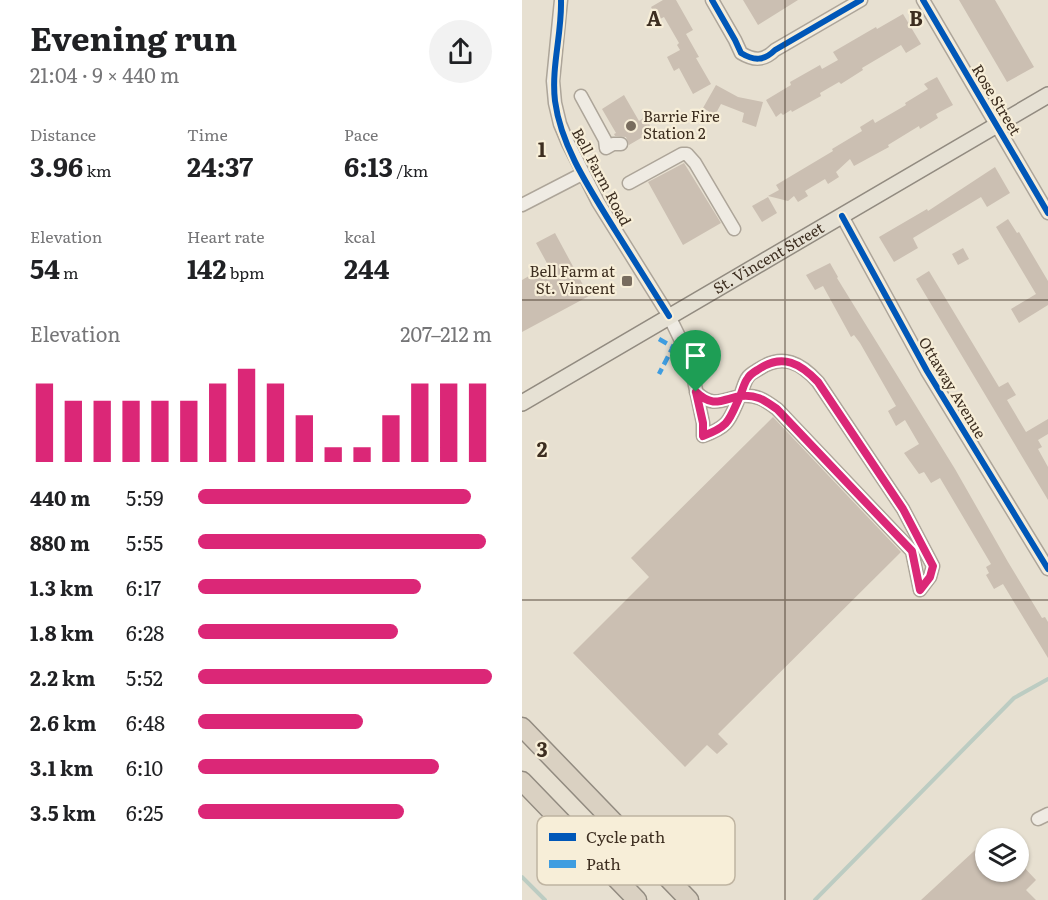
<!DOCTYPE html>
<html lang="en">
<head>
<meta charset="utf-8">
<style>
  body { margin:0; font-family:Literata,serif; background:#f2f2f2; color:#202124; height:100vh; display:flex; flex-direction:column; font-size:22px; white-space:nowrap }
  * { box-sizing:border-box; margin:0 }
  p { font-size:20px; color:#757577 }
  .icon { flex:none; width:33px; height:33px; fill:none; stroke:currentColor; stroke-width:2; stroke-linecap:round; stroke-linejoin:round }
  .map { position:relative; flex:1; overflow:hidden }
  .panel { display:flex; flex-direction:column; background:#fff; width:522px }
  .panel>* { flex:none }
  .fabs { position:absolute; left:453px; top:828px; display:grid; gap:12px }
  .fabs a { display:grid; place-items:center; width:54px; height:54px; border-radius:50%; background:#fff; box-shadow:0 2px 4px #0004; font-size:30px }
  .pin { position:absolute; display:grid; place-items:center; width:51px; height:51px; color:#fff; margin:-62px -26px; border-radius:50% 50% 50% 0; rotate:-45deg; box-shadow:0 0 6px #0007 }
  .pin .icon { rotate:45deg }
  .round { display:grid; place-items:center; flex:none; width:63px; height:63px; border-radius:32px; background:#f2f2f2 }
  .summary { display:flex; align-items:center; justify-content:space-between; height:102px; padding:0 30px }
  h1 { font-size:33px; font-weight:700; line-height:45px }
  .metrics { display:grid; grid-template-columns:repeat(3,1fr); gap:9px; height:102px; padding:6px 30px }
  .metrics div { display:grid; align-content:center }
  .metrics b { font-size:26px; font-weight:700 }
  .metrics small { font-size:16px; font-weight:400 }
  .metrics p { font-size:16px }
  .chart { height:168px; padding:12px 30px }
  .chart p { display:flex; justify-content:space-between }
  .chart svg { width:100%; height:108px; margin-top:6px; stroke:#db2777; stroke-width:6 }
  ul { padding:0 30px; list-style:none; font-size:20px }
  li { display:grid; grid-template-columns:96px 72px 1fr; align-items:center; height:45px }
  li i { height:15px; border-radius:8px; background:#db2777 }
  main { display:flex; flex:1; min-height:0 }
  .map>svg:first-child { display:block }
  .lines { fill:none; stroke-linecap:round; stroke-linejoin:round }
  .stream { stroke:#bcccc2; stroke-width:4 }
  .building { fill:#cbbfb2 }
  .minor-casing { stroke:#ada599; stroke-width:15 }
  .major-casing { stroke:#928b80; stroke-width:18 }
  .highway-casing { stroke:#928b80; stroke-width:21 }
  .minor { stroke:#efebe3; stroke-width:12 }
  .major { stroke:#e6e1d4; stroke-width:15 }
  .highway { stroke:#dad1c2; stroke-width:18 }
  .quiet { stroke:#3f9de0; stroke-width:4.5; stroke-dasharray:9 4.5; stroke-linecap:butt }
  .cycleway-casing { stroke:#f7eed8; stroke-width:10 }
  .cycleway { stroke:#0057b8; stroke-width:6 }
  .route-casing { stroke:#fff; stroke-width:12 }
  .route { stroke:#db2777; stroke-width:8 }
  .grid { fill:none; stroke:#3d2e20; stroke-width:1.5; stroke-opacity:0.55 }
  .poi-dot { fill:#786c5e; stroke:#f7eed8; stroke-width:2 }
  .labels { text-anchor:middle; stroke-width:4.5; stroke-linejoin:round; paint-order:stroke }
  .street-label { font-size:15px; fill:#3d2e20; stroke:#f7eed8 }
  .poi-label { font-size:15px; fill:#3d2e20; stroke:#f7eed8; text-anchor:start }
  .key { fill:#f7eed8; stroke:#bfb4a1; stroke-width:1.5 }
  .key-label { font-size:16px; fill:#3d2e20 }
  .grid-label { font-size:20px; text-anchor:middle; font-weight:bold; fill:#3d2e20; stroke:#f7eed8; stroke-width:4.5; stroke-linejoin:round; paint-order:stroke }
</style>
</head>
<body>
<main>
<section class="panel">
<div class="summary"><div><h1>Evening run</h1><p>21:04 · 9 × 440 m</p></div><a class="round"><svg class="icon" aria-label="share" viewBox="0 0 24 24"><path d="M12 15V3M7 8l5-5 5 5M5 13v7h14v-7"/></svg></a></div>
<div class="metrics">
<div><p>Distance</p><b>3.96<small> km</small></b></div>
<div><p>Time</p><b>24:37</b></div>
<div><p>Pace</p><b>6:13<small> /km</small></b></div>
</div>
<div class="metrics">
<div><p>Elevation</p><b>54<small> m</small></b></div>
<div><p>Heart rate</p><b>142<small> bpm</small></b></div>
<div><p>kcal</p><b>244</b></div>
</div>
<div class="chart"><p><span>Elevation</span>207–212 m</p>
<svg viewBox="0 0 160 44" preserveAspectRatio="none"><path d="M5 44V12M15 44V19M25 44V19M35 44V19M45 44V19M55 44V19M65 44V12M75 44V6M85 44V12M95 44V25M105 44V38M115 44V38M125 44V25M135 44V12M145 44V12M155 44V12"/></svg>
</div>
<ul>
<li><b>440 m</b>5:59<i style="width:93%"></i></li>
<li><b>880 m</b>5:55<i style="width:98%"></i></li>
<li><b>1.3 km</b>6:17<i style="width:76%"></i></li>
<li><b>1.8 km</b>6:28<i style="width:68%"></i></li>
<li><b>2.2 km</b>5:52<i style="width:100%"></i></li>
<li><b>2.6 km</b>6:48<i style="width:56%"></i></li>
<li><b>3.1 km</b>6:10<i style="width:82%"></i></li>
<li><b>3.5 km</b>6:25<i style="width:70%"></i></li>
</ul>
</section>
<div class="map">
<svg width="526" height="900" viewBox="0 0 526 900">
  <rect width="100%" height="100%" fill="#e7e0d1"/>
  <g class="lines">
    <path class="stream" d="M0,877L23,900
      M293,900L492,698L526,679"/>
  </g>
  <path class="building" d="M141,0H154L171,30L164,34L177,57L174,58L189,84L171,94L157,68L152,71L145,57L158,50L155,45L157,43L142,17L136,20L129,7Z
    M221,0H276L236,25Z
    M437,0H473L512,67L485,82Z
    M381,14L399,44L384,53L379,45L340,68L341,70L319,84L317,82L298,93L299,96L270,112L269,110L261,115L259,113L254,117L244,100L269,85L268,82L298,65L300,69L316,60L311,52L354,27L355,29Z
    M415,77L431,105L414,114L416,118L398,129L397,126L366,145L367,147L332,166L328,159L314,172L317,177L306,184L303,179L283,191L286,196L276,202L272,196L266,201L246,196L257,190L254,185L311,151L310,149L340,131L338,127L351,119L353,123L384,105L383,103L406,89L402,84Z
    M194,85L216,97L241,102L234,127L220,122L222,113L199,104L193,115L181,108Z
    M102,95L117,121L123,117L131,131L107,145L104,137L93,136L92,134L94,133L80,109Z
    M162,163L199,223L161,245L126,182Z
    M473,167L488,193L465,207L459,197L391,238L396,248L372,262L357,237L405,209L406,211Z
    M246,197L255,213L240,222L230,206Z
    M486,219L495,233L497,232L526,281V305L497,323L489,309L514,294L474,227Z
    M33,233L67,296L0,332V280L26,265L14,243Z
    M441,248L447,259L436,265L430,254Z
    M308,263L316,277L315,278L433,469L486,562L520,618L523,617L526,622V658L481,584L472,589L464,575L467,573L464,567L469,564L418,478L409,483L402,472L397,474L382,453L397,444L383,420L374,426L366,411L374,406L338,343L332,335L329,337L301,286L293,290L284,275Z
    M407,271L477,387L486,382L494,395L485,400L504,432L526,419V434L516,440L520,447L516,449L526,467V500L394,279Z
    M251,417L379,552L196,734L206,744L195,754L185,745L163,767L51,653L127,577L109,558Z
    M464,840V872H496V861L514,880L504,890L514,900H399Z"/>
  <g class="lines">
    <defs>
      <path id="minor" d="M39,0L31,81L33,103L38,124L46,143L76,202L147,316L167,357L181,423V436C208,426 207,420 218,396C234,394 243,400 255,409L390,551L398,590
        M190,0L213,40L219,53C232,61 242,61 253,50L339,0
        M401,0L526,213
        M59,96L83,140L84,148L91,144H99
        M107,183L160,154H165L173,163L212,229
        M0,205L60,174
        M320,216L405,371L526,569
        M174,392C191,408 199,400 218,396C221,390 222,382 226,377C228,374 234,371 237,369C261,353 279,363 296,382L381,509L411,566L408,577L398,590
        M516,819L526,814"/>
      <g id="major">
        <path id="s1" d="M0,403L526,95"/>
      </g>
      <path id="highway" d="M0,727L167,900
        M0,781L115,900"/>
    </defs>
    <use href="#minor" class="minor-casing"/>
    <use href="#major" class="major-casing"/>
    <use href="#highway" class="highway-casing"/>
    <use href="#minor" class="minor"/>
    <use href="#major" class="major"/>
    <use href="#highway" class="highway"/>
    <path class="quiet" d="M137,339L151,347L137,374"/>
    <defs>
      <path id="cycleway" d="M39,0C40,34 29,67 33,101C39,147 69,191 93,230C111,259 129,287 147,316
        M190,0L213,40L219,53C232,61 242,61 253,50L339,0
        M401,0L526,213
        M320,216L405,371L526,569"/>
    </defs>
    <use href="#cycleway" class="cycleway-casing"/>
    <use href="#cycleway" class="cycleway"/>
  </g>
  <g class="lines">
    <defs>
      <path id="route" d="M174,392C191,408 199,400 218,396C221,390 222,382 226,378C228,374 234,371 237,369C261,353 279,364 296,382L381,509L411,566L408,577L398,590L390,551L255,409C242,400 234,394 218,396C207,420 208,426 181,436V423L174,392"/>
    </defs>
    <use href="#route" class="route-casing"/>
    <use href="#route" class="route"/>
  </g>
  <path class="grid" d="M263,0V900M0,300H526M0,600H526"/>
  <g class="poi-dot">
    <circle cx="109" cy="126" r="6"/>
    <rect x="99" y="275" width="12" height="12" rx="3"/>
  </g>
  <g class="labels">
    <g class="street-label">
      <text transform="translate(474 100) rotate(59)" y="5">Rose Street</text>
      <text transform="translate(79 177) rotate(62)" y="5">Bell Farm Road</text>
      <text dy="5" stroke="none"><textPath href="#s1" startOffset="286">St. Vincent Street</textPath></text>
      <text transform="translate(430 388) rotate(59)" y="5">Ottaway Avenue</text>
    </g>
    <g class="poi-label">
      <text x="121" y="122">Barrie Fire<tspan x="121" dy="17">Station 2</tspan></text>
      <text x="93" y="277" text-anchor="end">Bell Farm at<tspan x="93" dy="17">St. Vincent</tspan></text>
    </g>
  </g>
  <rect x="15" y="816" width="198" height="69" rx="9" class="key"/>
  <rect x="27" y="833" width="27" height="8" fill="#0057b8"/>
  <rect x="27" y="860" width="27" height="8" fill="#3f9de0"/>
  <g class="key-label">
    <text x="64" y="843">Cycle path</text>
    <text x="64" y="870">Path</text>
  </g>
  <g class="grid-label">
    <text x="132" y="26">A</text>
    <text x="394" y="26">B</text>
    <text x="20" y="157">1</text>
    <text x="20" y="457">2</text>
    <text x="20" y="757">3</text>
  </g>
</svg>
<div class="fabs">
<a><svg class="icon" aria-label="layers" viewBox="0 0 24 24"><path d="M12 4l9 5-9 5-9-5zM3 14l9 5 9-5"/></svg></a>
</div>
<div class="pin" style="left:174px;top:392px;background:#1e9e55"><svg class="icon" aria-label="arrive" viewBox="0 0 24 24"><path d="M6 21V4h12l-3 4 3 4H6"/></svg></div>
</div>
</main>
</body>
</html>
